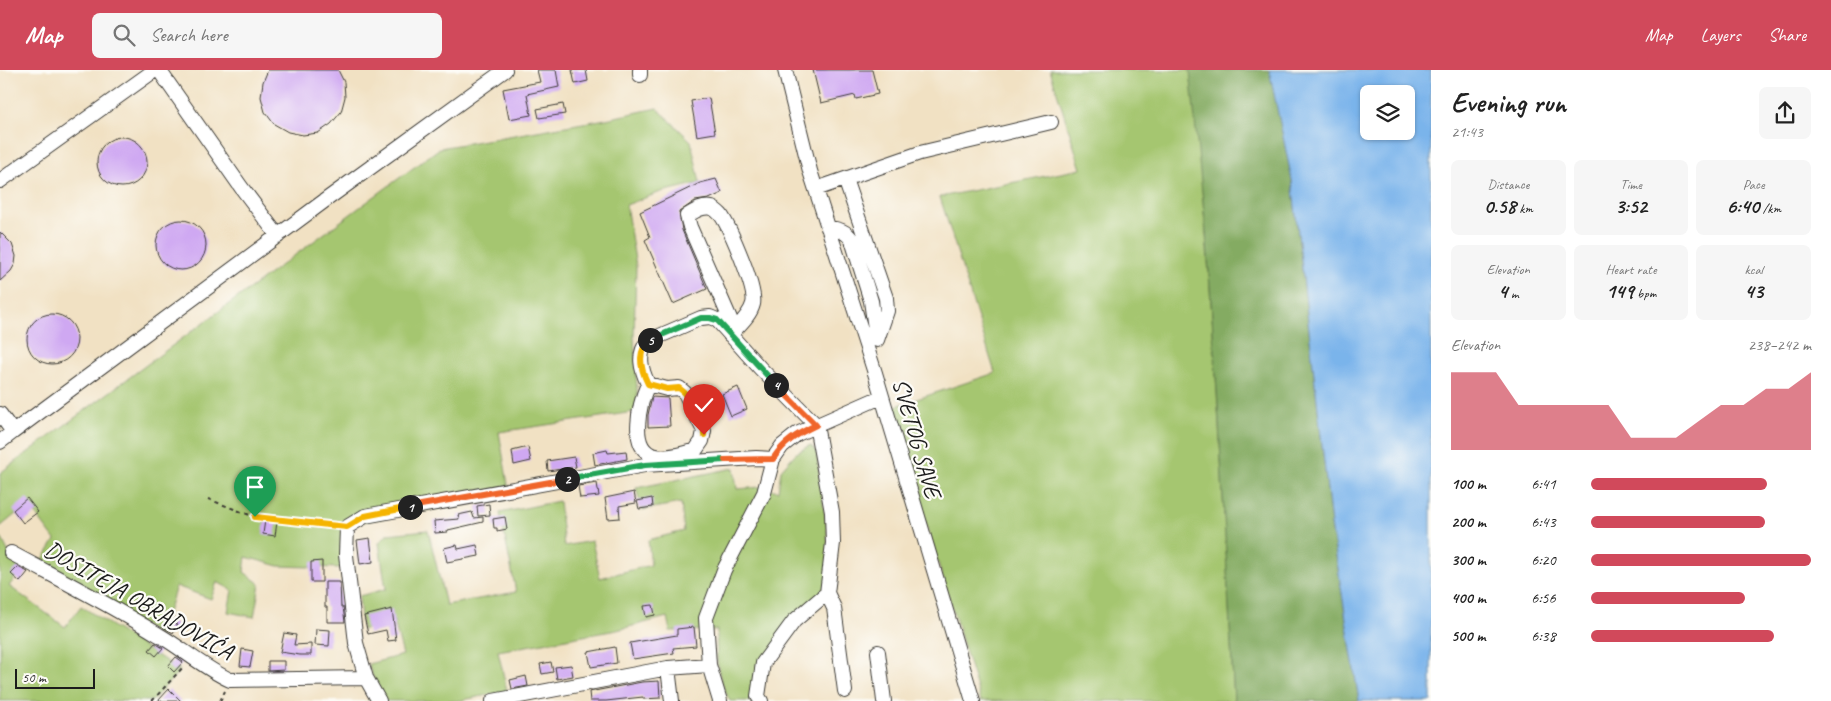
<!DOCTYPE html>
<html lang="en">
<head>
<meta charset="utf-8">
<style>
  body { margin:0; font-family:Caveat,sans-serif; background:#f6f6f6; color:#222; height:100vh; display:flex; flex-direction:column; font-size:19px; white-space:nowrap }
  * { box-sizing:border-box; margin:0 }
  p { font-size:16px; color:#767676 }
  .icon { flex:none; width:28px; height:28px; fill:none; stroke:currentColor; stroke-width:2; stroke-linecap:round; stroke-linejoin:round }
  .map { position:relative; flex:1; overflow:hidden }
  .panel { display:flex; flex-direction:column; background:#fff; width:400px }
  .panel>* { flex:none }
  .controls { position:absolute; left:1360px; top:15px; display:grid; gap:10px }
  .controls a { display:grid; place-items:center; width:55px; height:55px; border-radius:8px; background:#fff; box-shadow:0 1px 4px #0004; font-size:25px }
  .scale { position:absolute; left:15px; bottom:12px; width:80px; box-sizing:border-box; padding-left:5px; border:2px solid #1c1c1c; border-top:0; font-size:14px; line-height:18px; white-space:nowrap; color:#1c1c1c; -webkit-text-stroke:4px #fdfcf7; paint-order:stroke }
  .pin { position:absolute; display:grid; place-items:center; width:42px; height:42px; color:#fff; margin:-51px -21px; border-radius:50% 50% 50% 0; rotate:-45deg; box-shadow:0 0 5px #0007 }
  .pin .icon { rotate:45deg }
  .km { position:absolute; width:25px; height:25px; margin:-12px; border-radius:50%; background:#222; color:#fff; font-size:14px; line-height:25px; text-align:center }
  .round { display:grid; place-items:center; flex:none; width:52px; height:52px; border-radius:8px; background:#f6f6f6 }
  .head { display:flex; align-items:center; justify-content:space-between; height:85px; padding:0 20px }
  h1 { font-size:28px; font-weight:600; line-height:38px }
  .stats { display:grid; grid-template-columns:repeat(3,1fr); gap:8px; height:85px; padding:5px 20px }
  .stats div { display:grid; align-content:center; border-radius:8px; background:#f6f6f6; text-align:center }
  .stats b { font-size:21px; font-weight:600 }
  .stats small { font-size:14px; font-weight:400 }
  .stats p { font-size:14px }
  .chart { height:140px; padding:10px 20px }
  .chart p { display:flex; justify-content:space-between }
  .chart svg { width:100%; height:90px; margin-top:5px; fill:#d1495b; opacity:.7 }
  ul { padding:0 20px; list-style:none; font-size:16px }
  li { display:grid; grid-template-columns:80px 60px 1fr; align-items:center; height:38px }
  li i { height:12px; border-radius:6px; background:#d1495b }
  header { display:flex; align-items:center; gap:30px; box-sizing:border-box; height:70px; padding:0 25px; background:#d1495b; color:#fff }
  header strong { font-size:24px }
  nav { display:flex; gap:28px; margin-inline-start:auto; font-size:18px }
  .search { width:350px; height:45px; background:#f6f6f6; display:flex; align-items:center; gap:12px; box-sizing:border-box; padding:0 18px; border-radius:8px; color:#767676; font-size:19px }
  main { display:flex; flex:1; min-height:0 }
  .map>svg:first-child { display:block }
  .green { fill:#a5c66f; stroke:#607146 }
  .forest { fill:#84ab62; stroke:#50643f }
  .water { fill:#7ab4eb; stroke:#4b6884; fill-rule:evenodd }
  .building { fill:#cfa8f2 }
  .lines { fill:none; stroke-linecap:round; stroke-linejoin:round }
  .minor-casing { stroke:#3c3a35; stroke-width:16 }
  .path { stroke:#3c3a35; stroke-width:2; stroke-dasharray:4 4; stroke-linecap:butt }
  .minor { stroke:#fff; stroke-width:14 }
  .split-1-casing { stroke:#fff; stroke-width:10 }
  .split-2-casing { stroke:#fff; stroke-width:10 }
  .split-3-casing { stroke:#fff; stroke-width:10 }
  .split-4-casing { stroke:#fff; stroke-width:10 }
  .split-5-casing { stroke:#fff; stroke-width:10 }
  .split-6-casing { stroke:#fff; stroke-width:10 }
  .split-1 { stroke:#f5b400; stroke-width:6 }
  .split-2 { stroke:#f0652b; stroke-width:6 }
  .split-3 { stroke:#22a559; stroke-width:6 }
  .split-4 { stroke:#f0652b; stroke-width:6 }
  .split-5 { stroke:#22a559; stroke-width:6 }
  .split-6 { stroke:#f5b400; stroke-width:6 }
  .labels { text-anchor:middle; stroke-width:4.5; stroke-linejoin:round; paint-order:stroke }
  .street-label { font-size:24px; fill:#1c1c1c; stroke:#fdfcf7 }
</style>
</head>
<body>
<header>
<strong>Map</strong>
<div class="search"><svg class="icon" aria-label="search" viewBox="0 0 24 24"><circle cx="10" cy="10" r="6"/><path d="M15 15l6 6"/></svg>Search here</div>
<nav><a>Map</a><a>Layers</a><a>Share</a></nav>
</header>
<main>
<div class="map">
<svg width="1431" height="631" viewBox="0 0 1431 631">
  <rect width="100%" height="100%" fill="#fdfcf7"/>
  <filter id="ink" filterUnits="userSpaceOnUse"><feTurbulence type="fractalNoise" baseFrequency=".02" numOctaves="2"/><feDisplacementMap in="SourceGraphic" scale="10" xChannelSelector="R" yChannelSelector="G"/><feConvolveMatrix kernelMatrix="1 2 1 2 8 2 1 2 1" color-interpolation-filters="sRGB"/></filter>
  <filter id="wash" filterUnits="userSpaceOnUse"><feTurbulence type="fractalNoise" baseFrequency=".0096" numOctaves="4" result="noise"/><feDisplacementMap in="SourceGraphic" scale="20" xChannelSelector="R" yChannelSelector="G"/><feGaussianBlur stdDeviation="1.12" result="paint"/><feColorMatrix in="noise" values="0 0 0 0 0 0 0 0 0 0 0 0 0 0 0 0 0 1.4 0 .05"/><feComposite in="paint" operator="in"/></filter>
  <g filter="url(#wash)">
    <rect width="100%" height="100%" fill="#f1e1c3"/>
    <path class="green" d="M1050,0H1191C1213,210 1223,420 1234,631H981L890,338L995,303L940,127L1081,99Z
      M657,38L691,71L700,113L661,122L626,135L636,196L634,267L638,339L634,342L499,362L510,426L363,452L343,451L341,498L279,496L246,487L244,502L260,514L254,547L228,542L232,520L217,512L211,529L176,516L161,566L40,494L55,470L28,434L0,457V403L440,78L606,49Z
      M810,375L816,380L827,461L829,513L763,593L761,631H730C716,605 716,589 717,560L670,561L667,547L617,560L498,581L507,621L458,631H382L368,594L403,585L394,551L362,560L359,526L386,519L379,473L387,464L428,460L446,535L516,522L500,443L559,431L564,476L592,471L600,508L651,495L648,470L684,461L681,433L642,440L636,418L734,398L737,419L761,417L778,421L781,400L795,384Z
      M0,465L12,489L24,497L9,516L65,557L81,536L180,600L152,631H0Z"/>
    <path class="forest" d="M1190,0H1268L1270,2L1292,110L1331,454L1359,631H1234L1218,336L1207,173Z"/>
    <path class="water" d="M1269,0H1431V631H1359L1331,454L1292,110ZM1369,24H1406V61H1369Z"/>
    <g id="blocks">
      <path class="building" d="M268,0H338L344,12L345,27L341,42L331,54L318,63L303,65L288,62L274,54L265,42L261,27L263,12Z
        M537,0H556L559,17L527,24L531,45L509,49L503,19L540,12Z
        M572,0H586L588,11L575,14Z
        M813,0H872L878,24L856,29L855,25L821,33Z
        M709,28L715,63L697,66L691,31Z
        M563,34L565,44L539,48L537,39Z
        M97 92a25 25 0 1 1 50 0a25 25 0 1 1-50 0Z
        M716,109L722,123L709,129L695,131L679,142L682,160L707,219L673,234L645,170L650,167L640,142L700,113Z
        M156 175a25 25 0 1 1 50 0a25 25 0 1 1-50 0Z
        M0,162L12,174L16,186L15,194L11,201L0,211Z
        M27 269a25 25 0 1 1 50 0a25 25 0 1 1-50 0Z
        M738,317L747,339L731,346L722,324Z
        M652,327L668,328L670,356L648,357V345Z
        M528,377L531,391L514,395L512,381Z
        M607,380L608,383L626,381L627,389L595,395L593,383Z
        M574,387L576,397L548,401L547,391Z
        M597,413L599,426L580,428L578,416Z
        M634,422L636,433L619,436L620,448L608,449L605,428Z
        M27,428L38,442L23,453L13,440Z
        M652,428L653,437L639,439L637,431Z
        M489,434L490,445L478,446L477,436Z
        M472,442L474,448L483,447V452L448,460V462L435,463L434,451L459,449L458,445Z
        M505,447L507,459L497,461V458H494L493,449Z
        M265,450L277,452L275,466L263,464Z
        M370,468L373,492L360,494L357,470Z
        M457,475L458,479L477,475L479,486L447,492L444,478Z
        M322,491V512H311V492Z
        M18,497L28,502L20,512L11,504Z
        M325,512H340L341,537H343L345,552H327V537H325Z
        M653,535L655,545L646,547L644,536Z
        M392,539L396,570L388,571L386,560L368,564L364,546Z
        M169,549L178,555L173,563L163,557Z
        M694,557L696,576L673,578L674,583L633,589L630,573L677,565V559Z
        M316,559L330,560L329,576L315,575Z
        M284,563L296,565L294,575L311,574V585H300L280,582Z
        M155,573L163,578L156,586L149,580Z
        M615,577L617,593L591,597L588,582Z
        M242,579L253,581L250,597L240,596Z
        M176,587L183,592L174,602L168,596Z
        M268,591H284V600L268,601Z
        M551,592L553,602L542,604L540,594Z
        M571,595L573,606L557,609L555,597Z
        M526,606L528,616L512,619L510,610Z
        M659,611L660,628L643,629V627L606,631H590L589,622L642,612Z
        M169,619L181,631H158Z"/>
    </g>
  </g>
  <g filter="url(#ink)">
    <use href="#blocks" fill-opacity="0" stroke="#3c3a35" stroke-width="1"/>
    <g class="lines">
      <defs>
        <path id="minor" d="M159,0L241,117L278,166
          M640,0V5
          M785,0L810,101L875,303L973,631
          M845,109L886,228L887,241L877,270
          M0,111L155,0
          M816,119L920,83L1051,52
          M828,158C839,159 846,161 852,170L871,231L876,265
          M730,265C738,256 750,246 753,234C757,220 730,158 721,145C719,143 715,139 712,138C702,136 695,141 687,146L690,157L735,260
          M648,314L667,319L679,318L685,323L704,361L702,371L695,381C683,383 667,389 656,386C627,381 640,332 648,314C641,299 637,284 648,271L701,248L710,247L717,250L760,298L816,355L832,442L833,473L827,523L794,551L763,593L758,626L761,631
          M0,344L13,362L327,129L505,0
          M0,372L13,362
          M11,483C61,510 111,535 159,565C183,579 204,598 230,610L366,608
          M827,523L834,538L845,621
          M878,582L884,631
          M668,598L672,631
          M379,631L366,608L356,573L346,485L347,457L365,446L645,395L756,388L773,389
          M493,631L668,598L709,595
          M720,631L709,595L706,548L724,500L764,423L773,389L782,376L797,364L881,327"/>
      </defs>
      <use href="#minor" class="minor-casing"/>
      <path class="path" d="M208,429L255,447L334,456
        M152,631L184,596
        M220,631L225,621"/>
      <use href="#minor" class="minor"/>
    </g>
  </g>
  <g class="lines" filter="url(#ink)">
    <defs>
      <path id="split-1" d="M255,447L347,457L365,446L410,437"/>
      <path id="split-2" d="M410,437L567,409"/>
      <path id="split-3" d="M567,409L645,395L725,390"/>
      <path id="split-4" d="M725,390L773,389C784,372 797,364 816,355L776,315"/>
      <path id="split-5" d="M650,270L701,248H710L717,250L776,315"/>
      <path id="split-6" d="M650,270C636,282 641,300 648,314L667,319L679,318L685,323L704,361V365"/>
    </defs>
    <use href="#split-1" class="split-1-casing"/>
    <use href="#split-2" class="split-2-casing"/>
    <use href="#split-3" class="split-3-casing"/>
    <use href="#split-4" class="split-4-casing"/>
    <use href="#split-5" class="split-5-casing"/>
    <use href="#split-6" class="split-6-casing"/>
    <use href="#split-1" class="split-1"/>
    <use href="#split-2" class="split-2"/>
    <use href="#split-3" class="split-3"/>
    <use href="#split-4" class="split-4"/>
    <use href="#split-5" class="split-5"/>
    <use href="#split-6" class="split-6"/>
  </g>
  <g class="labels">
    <g class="street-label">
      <text transform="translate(917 368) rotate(74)" y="8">SVETOG SAVE</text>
      <text transform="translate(139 530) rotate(30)" y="8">DOSITEJA OBRADOVIĆA</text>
    </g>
  </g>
</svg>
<div class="controls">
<a><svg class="icon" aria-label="layers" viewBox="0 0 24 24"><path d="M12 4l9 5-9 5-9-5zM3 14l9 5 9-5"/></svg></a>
</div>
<div class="scale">50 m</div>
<div class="pin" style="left:255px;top:447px;background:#1e9e55"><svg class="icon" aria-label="arrive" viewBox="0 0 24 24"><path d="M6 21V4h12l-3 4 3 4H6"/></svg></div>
<div class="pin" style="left:704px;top:365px;background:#d93025"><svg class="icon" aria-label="check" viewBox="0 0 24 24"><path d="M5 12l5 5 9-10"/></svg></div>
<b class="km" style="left:410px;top:437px">1</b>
<b class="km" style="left:567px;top:409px">2</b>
<b class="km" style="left:776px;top:315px">4</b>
<b class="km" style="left:650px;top:270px">5</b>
</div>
<section class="panel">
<div class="head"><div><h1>Evening run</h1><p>21:43</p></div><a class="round"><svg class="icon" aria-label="share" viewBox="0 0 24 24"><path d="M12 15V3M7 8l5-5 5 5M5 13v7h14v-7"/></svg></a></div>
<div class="stats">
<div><p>Distance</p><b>0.58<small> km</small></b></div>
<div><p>Time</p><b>3:52</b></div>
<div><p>Pace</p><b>6:40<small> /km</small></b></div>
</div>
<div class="stats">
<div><p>Elevation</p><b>4<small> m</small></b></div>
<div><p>Heart rate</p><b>149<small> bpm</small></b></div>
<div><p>kcal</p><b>43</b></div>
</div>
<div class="chart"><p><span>Elevation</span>238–242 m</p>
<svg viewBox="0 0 160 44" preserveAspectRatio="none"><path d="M0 44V6L10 6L20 6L30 22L40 22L50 22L60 22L70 22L80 38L90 38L100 38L110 30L120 22L130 22L140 14L150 14L160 6V44z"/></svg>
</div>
<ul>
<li><b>100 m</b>6:41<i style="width:80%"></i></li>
<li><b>200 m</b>6:43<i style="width:79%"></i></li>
<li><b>300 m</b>6:20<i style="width:100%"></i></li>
<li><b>400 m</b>6:56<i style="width:70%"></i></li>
<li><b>500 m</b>6:38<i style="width:83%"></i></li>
</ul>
</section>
</main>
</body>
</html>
